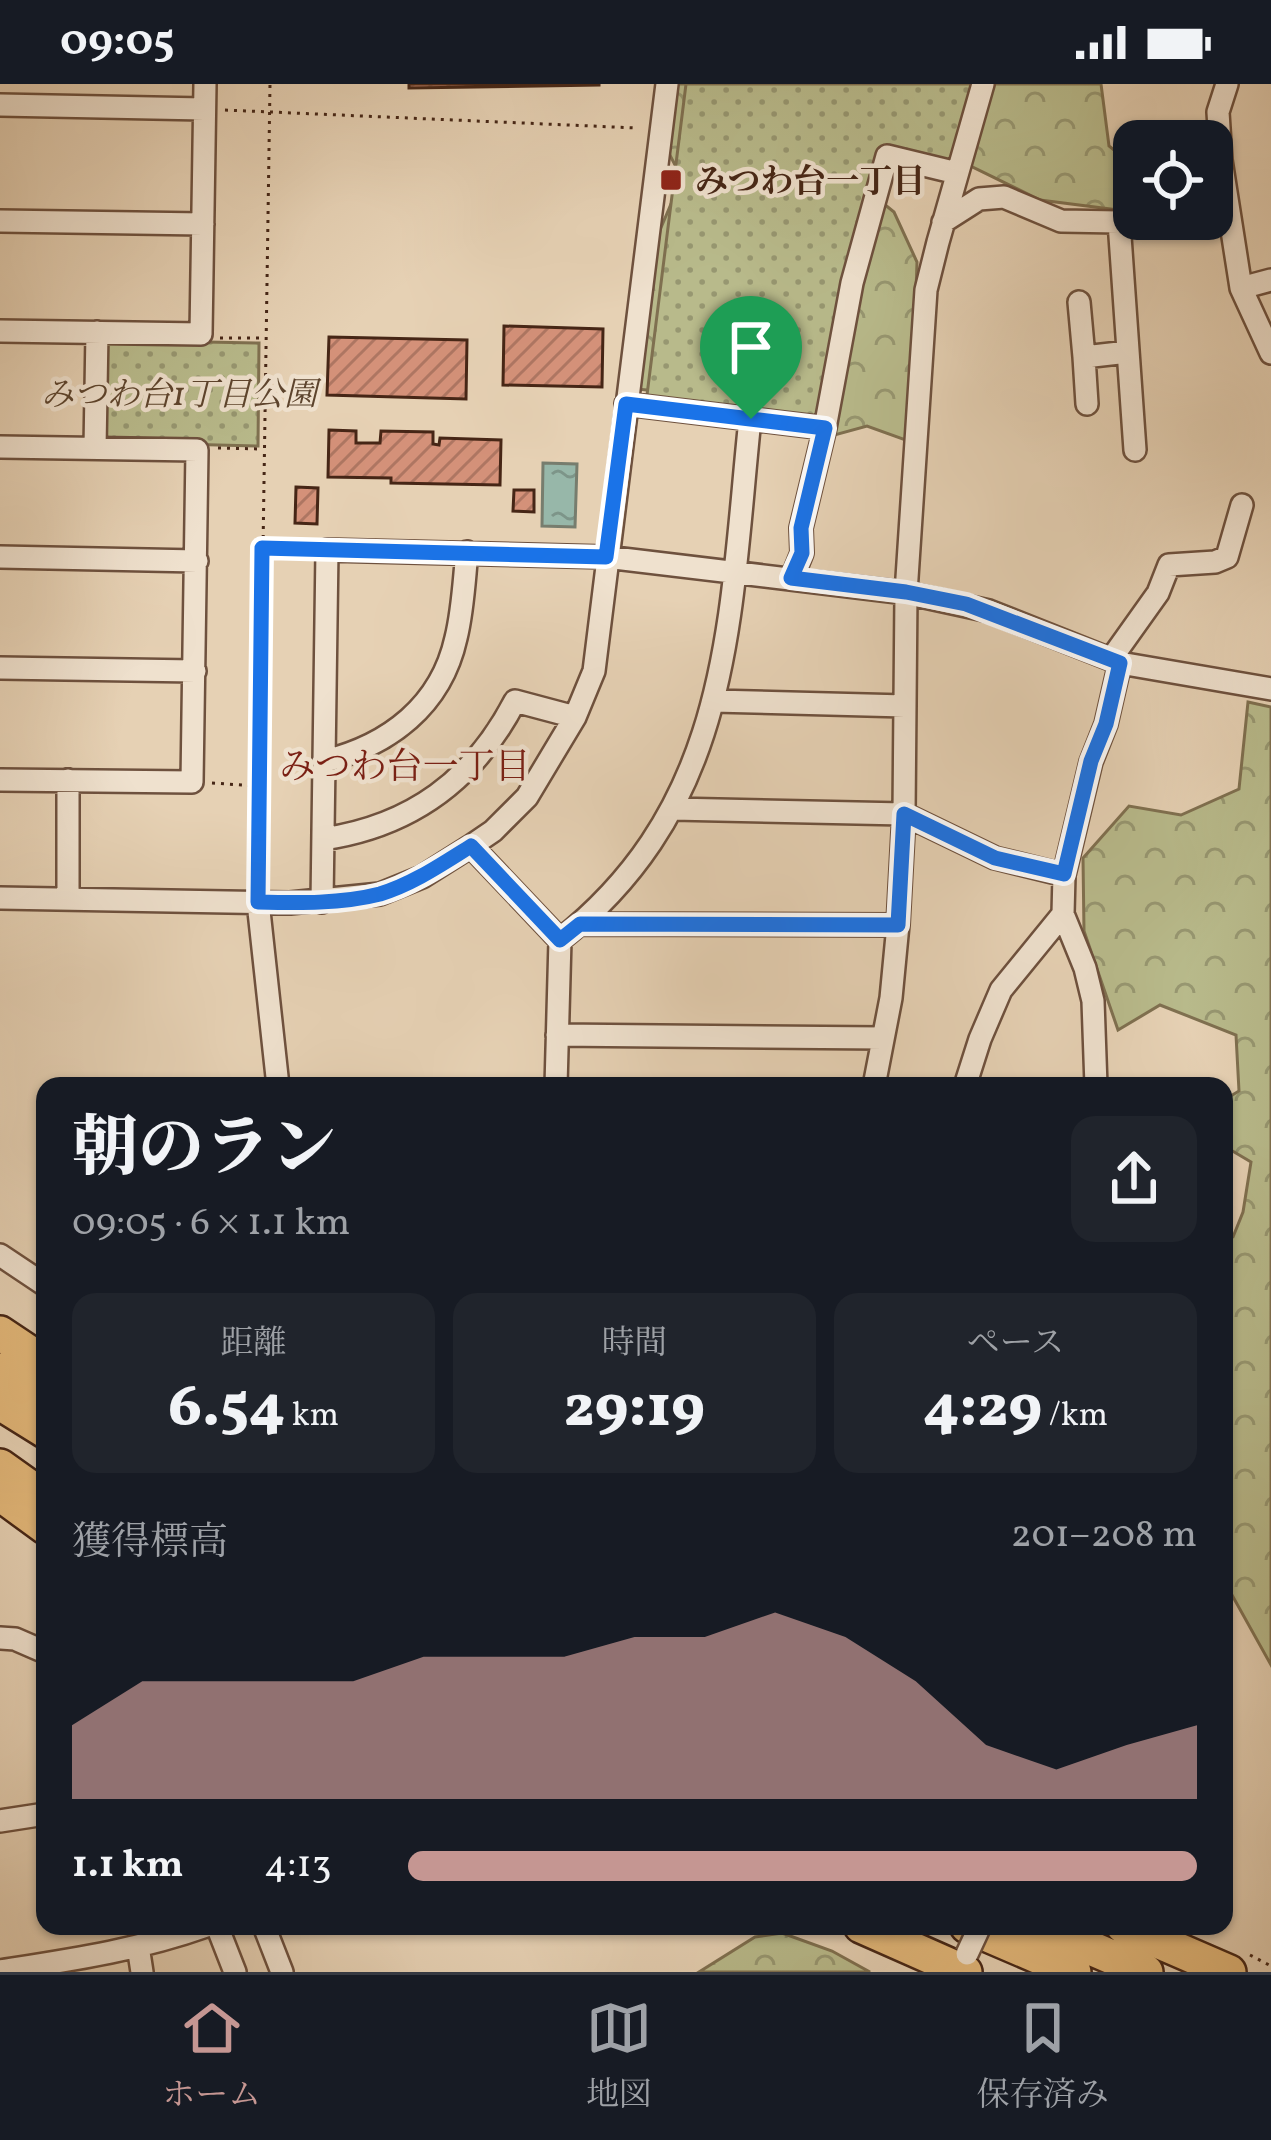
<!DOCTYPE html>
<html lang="ja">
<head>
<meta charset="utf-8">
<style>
  body { margin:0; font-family:Vollkorn,"Noto Serif JP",serif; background:#20242c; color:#f1f3f6; height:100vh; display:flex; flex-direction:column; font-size:45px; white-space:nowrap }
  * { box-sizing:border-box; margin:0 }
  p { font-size:39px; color:#9ea1a6 }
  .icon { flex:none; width:66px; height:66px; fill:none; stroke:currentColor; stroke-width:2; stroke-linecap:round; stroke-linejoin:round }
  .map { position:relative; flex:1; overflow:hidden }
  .panel { position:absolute; left:36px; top:993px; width:1197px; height:858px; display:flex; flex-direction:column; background:#171b24; border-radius:24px; box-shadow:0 3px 9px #0004 }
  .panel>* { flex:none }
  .tools { position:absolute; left:1113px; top:36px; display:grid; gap:24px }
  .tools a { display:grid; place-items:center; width:120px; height:120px; border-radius:24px; background:#171b24; box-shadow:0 3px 9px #0004; font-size:60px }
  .pin { position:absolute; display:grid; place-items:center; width:102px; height:102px; color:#fff; margin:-123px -51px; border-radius:50% 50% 50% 0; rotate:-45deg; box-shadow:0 0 12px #0007 }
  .pin .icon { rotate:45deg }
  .round { display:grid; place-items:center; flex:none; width:126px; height:126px; border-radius:24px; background:#20242c }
  .overview { display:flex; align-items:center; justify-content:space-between; height:204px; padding:0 36px }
  h1 { font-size:66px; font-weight:800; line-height:90px }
  .metrics { display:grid; grid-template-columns:repeat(3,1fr); gap:18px; height:204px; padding:12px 36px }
  .metrics div { display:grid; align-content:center; border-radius:24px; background:#20242c; text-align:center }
  .metrics b { font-size:60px; font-weight:800 }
  .metrics small { font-size:33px; font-weight:400 }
  .metrics p { font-size:33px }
  .chart { height:336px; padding:24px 36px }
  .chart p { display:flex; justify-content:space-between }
  .chart svg { width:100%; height:216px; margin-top:12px; fill:#c59692; opacity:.7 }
  ul { padding:0 36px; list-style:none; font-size:39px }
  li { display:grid; grid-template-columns:192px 144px 1fr; align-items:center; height:90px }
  li i { height:30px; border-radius:15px; background:#c59692 }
  .status { display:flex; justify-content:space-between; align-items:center; height:84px; padding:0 60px; background:#171b24; direction:ltr }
  .status svg { height:33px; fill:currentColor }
  .dock { display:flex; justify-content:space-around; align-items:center; height:168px; border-top:3px solid #363941; background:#171b24; font-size:33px; color:#9ea1a6 }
  .dock a { display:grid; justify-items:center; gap:6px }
  .dock .active { color:#c59692 }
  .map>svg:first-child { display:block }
  .forest { fill:url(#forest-crowns); stroke:#7f7050; stroke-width:3 }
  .park { fill:url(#park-dots); stroke:#7f7050; stroke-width:3 }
  .water { fill:url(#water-ripples); stroke:#777d6e; stroke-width:3 }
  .building { fill:url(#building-hatch); stroke:#462616; stroke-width:3 }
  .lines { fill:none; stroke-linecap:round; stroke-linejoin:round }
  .minor-casing { stroke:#6e513e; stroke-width:26 }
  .highway-casing { stroke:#462616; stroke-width:38 }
  .path { stroke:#462616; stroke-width:3; stroke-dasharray:3 6; stroke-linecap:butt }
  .minor { stroke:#efe1ce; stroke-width:21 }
  .highway { stroke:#e3b87a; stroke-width:33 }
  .minor-bridge-casing { stroke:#6e513e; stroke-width:26; stroke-linecap:butt }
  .minor-bridge { stroke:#efe1ce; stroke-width:21 }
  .route-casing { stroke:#fff; stroke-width:24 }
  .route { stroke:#1a73e8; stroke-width:15 }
  .poi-dot { fill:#8f2418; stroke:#efe1ce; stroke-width:4.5 }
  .labels { text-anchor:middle; stroke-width:9; stroke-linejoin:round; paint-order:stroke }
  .poi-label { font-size:33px; font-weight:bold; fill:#462616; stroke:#efe1ce; text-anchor:start }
  .park-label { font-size:33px; font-style:italic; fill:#5d442d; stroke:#efe1ce }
  .neighbourhood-label { font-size:36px; fill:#7a1f14; stroke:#efe1ce }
</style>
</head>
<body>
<div class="status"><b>09:05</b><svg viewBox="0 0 49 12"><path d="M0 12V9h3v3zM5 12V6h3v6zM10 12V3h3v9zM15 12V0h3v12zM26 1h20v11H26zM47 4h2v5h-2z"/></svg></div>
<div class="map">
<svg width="1271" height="1888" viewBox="0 0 1271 1888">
  <defs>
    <pattern id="forest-crowns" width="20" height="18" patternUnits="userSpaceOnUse" patternTransform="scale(3)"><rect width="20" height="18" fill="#b8ba8b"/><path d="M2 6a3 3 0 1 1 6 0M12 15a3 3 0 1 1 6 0" fill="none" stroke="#979771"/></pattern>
    <pattern id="park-dots" width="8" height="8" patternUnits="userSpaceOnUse" patternTransform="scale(3)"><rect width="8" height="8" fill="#b8ba8b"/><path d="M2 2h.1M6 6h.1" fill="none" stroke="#979771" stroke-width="1.8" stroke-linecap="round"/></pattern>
    <pattern id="water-ripples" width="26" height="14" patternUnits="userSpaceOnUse" patternTransform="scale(3)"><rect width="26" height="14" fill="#97b7a9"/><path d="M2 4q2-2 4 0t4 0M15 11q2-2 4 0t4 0" fill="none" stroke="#7d9589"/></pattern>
    <pattern id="building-hatch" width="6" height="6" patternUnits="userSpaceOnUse" patternTransform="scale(3)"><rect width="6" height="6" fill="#d49179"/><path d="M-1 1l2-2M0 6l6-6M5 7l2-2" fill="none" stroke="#ae7662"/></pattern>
  </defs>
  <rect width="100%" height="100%" fill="#e6d1b4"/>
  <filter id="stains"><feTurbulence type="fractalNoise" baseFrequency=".00167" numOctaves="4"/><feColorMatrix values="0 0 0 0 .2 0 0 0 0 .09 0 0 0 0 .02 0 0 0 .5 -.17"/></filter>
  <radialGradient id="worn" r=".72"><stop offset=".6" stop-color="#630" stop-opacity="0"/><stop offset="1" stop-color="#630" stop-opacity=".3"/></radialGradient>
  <path class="forest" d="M676,0H1101L1109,62L1134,82V128L1040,116L956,75L881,61L863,103L894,128L917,178L911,358L867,342L831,352L771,322L638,305L660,146L682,94L665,62Z
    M1248,618L1271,623V1581L1232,1511L1224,1505V1157L1233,1153L1243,1128L1251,1078L1224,1062V1016L1239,1007L1236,951L1160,921L1118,946L1084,847L1083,774L1129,722L1181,731L1239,705Z
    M782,1849L832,1867L870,1888H699L755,1853Z"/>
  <path class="park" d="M686,0H978L953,85L887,66L822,341L646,319Z
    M106,256L259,259L258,362L104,358Z"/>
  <path class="water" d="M543,379L577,380L575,443L542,442Z"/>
  <path class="building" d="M409,0H599V1L409,4Z
    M504,242L603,245L602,303L503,301Z
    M329,253L467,256L466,315L327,311Z
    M329,346L356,347V359H380L381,347L433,348V360L439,361L440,354L501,356L500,401L391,399V394L328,393Z
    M296,403L318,404L317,440L295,439Z
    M514,406H534V428L513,427Z"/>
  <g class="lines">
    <defs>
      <path id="minor" d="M1227,0L1218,28L1221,76L1241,204L1271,196
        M0,21L204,25
        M0,137L203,140
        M943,138L979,115L1004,113L1061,137L1119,138L1135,366
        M1241,204L1271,269
        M1079,218L1084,273
        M0,247L201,250L205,0
        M626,320L825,344
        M1087,320L1084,273L1128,268
        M0,363L197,366L192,698L0,696
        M95,364L97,248
        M0,473L197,477
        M792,494L802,469L801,444L825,344L852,199L887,72L957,89
        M1111,575L1158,509L1169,481L1215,478L1227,473L1242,421
        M0,584L195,587
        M714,617L905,622
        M325,677C389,661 441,622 456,554C463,526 464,497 467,468
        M68,696V815
        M673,725L904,730L995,774L1064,791
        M323,755C412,742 474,696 515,617L575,633
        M471,762L560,856L556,1002
        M0,814L290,819L380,810L422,793L471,762L493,747L527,713L575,633L594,587L667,0
        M258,818L278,1002
        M322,818L327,466L606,473L906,509L989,527L1120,579L1271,605
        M580,840L898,841
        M560,856C733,719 729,536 750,335
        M557,951L883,954
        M874,1002L891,914L898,841L904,730L906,509L926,206L938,158L983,0
        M965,1002L980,955L1001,906L1063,830
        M1096,1002L1093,917L1085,884L1063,830L1064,791L1091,678L1106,640L1120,579
        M0,1171L45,1201
        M0,1554L15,1555L45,1568
        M0,1737L45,1730
        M217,1842L235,1888
        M264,1842L282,1888
        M138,1862L142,1888
        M0,1887C70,1876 139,1866 206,1842"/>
      <path id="highway" d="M0,1249L45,1279
        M0,1286L45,1314
        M0,1319L45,1347
        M0,1382L45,1414
        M0,1410L45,1443
        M861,1842L965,1888
        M967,1842L1074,1888
        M1040,1842L1146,1888
        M1123,1842L1229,1888"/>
    </defs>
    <use href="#minor" class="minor-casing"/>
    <use href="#highway" class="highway-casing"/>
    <path class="path" d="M225,26L637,44
      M220,254H264
      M218,364L262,365
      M264,464L308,465
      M212,699L256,702
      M258,796L270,0
      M1250,1871L1271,1882"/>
    <use href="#minor" class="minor"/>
    <use href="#highway" class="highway"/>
    <defs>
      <path id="minor-bridge" d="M967,1870L980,1842"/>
    </defs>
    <use href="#minor-bridge" class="minor-bridge-casing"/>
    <use href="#minor-bridge" class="minor-bridge"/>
  </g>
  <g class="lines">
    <defs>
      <path id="route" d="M626,320L825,344L801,444L802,469L791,494L906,508L966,520L1120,579L1106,640L1091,677L1064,790L995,774L904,730L898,841L580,840L560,856L471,762C442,780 413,800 380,810C341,820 298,819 258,818L262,464L606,473Z"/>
    </defs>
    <use href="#route" class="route-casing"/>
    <use href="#route" class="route"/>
  </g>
  <rect class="poi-dot" x="659" y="84" width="24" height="24" rx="6"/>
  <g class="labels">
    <g class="poi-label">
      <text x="695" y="108">みつわ台一丁目</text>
    </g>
    <g class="park-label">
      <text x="179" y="321">みつわ台1丁目公園</text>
    </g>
    <g class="neighbourhood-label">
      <text x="405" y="694">みつわ台一丁目</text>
    </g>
  </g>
  <rect width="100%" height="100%" filter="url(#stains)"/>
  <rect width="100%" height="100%" fill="url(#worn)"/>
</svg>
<div class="tools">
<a><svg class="icon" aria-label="locate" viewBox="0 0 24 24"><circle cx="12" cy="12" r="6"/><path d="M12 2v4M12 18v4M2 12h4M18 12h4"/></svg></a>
</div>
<div class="pin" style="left:751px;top:335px;background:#1e9e55"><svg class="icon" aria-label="arrive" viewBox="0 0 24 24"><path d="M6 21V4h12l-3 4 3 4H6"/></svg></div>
<section class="panel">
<div class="overview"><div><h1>朝のラン</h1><p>09:05 · 6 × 1.1 km</p></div><a class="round"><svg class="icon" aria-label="share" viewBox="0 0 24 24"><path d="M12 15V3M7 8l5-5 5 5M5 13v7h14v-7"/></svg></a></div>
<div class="metrics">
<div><p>距離</p><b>6.54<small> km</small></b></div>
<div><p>時間</p><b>29:19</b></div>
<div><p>ペース</p><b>4:29<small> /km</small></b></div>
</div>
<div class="chart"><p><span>獲得標高</span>201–208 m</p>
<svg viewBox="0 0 160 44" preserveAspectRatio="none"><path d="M0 44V29L10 20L20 20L30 20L40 20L50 15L60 15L70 15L80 11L90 11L100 6L110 11L120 20L130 33L140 38L150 33L160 29V44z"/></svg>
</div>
<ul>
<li><b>1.1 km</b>4:13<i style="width:100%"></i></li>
</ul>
</section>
</div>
<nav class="dock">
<a class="active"><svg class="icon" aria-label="home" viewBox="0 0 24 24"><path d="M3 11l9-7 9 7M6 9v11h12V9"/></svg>ホーム</a>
<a><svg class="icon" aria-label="map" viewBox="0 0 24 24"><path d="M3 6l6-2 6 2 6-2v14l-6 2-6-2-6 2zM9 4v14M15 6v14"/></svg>地図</a>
<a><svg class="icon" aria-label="saved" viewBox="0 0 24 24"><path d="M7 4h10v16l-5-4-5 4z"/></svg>保存済み</a>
</nav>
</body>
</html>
